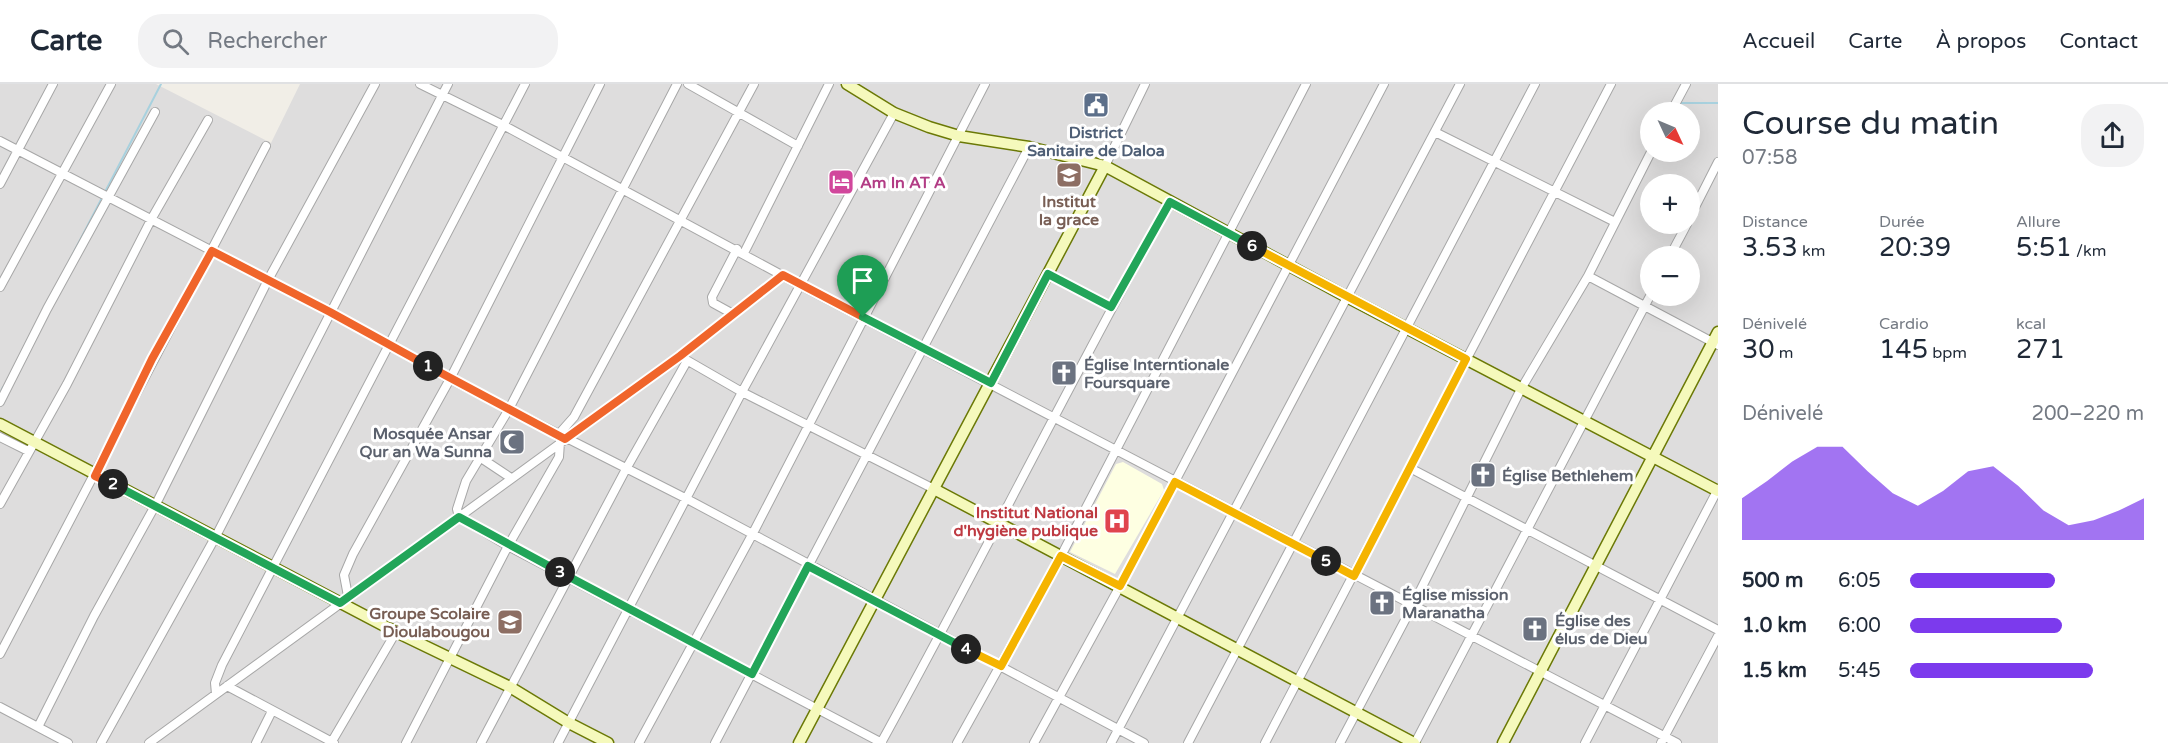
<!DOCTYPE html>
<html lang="fr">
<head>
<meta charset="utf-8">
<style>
  body { margin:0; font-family:"Varela Round",sans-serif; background:#f2f2f3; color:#1f2937; height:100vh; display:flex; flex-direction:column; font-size:22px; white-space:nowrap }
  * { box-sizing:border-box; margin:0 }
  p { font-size:20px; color:#747a83 }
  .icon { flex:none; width:33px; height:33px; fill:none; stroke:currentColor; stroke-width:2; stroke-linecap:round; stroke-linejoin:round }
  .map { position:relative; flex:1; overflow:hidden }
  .side { display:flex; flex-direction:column; background:#fff; width:450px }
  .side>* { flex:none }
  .needle { width:39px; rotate:134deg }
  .fabs { position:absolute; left:1640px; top:18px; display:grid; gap:12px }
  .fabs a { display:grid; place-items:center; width:60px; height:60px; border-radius:50%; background:#fff; box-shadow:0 6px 24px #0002; font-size:30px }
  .pin { position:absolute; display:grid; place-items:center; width:51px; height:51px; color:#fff; margin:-62px -26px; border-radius:50% 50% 50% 0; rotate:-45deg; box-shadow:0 0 6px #0007 }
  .pin .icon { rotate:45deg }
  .km { position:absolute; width:30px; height:30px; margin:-15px; border-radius:50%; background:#222; color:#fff; font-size:16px; line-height:30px; text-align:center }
  .round { display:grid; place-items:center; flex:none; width:63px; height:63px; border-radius:24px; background:#f2f2f3 }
  .summary { display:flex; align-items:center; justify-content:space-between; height:102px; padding:0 24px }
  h1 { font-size:33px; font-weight:600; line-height:45px }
  .metrics { display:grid; grid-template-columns:repeat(3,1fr); gap:9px; height:102px; padding:6px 24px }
  .metrics div { display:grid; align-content:center }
  .metrics b { font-size:26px; font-weight:600 }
  .metrics small { font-size:16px; font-weight:400 }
  .metrics p { font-size:16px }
  .chart { height:168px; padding:12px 24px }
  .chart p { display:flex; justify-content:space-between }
  .chart svg { width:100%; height:108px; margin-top:6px; fill:#7c3aed; opacity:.7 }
  ul { padding:0 24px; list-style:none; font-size:20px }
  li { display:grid; grid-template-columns:96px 72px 1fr; align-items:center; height:45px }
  li i { height:15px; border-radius:8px; background:#7c3aed }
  header { display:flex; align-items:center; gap:36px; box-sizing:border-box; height:84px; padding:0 30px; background:#fff; border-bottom:2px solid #e0e1e3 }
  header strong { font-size:28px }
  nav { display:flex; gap:33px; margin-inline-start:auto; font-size:21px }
  .search { width:420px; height:54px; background:#f2f2f3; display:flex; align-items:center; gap:15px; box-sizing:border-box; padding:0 21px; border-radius:24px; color:#747a83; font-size:22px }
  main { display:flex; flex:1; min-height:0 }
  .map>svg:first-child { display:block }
  .residential { fill:#dedddd; fill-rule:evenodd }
  .education { fill:#feffe2 }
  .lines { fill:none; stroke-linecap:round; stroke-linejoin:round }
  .stream { stroke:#a8d1de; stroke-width:2 }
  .street-casing { stroke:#a7a7a7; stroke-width:10 }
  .secondary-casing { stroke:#6b7906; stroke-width:13 }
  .street { stroke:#fff; stroke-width:8 }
  .secondary { stroke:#f5f9bc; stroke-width:10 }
  .split-1-casing { stroke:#fff; stroke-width:12 }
  .split-2-casing { stroke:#fff; stroke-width:12 }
  .split-3-casing { stroke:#fff; stroke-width:12 }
  .split-4-casing { stroke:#fff; stroke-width:12 }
  .split-5-casing { stroke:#fff; stroke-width:12 }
  .split-6-casing { stroke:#fff; stroke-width:12 }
  .split-7-casing { stroke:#fff; stroke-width:12 }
  .split-1 { stroke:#f0652b; stroke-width:8 }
  .split-2 { stroke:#f0652b; stroke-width:8 }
  .split-3 { stroke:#22a559; stroke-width:8 }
  .split-4 { stroke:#22a559; stroke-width:8 }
  .split-5 { stroke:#f5b400; stroke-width:8 }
  .split-6 { stroke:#f5b400; stroke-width:8 }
  .split-7 { stroke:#22a559; stroke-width:8 }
  .labels { text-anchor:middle; stroke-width:6; stroke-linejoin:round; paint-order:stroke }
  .service-label { font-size:16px; font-weight:bold; fill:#4e5e75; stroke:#fff }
  .hotel-label { font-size:16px; font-weight:bold; fill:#b23c85; stroke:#fff; text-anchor:start }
  .education-label { font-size:16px; font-weight:bold; fill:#785e54; stroke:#fff }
  .worship-label { font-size:16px; font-weight:bold; fill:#5b616d; stroke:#fff; text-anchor:start }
  .health-label { font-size:16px; font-weight:bold; fill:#be3a42; stroke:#fff; text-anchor:end }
</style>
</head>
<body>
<header>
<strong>Carte</strong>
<div class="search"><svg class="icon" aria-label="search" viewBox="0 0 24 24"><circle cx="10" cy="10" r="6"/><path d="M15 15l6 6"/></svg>Rechercher</div>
<nav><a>Accueil</a><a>Carte</a><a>À propos</a><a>Contact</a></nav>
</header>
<main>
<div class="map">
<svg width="1718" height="659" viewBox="0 0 1718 659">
  <rect width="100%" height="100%" fill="#f1eee7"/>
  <path class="residential" d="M0,0H156L271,59L300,0H1718V659H0ZM1650,28H1689V68H1650ZM1650,100H1689V140H1650ZM1650,172H1689V212H1650Z"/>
  <path class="education" d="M1123,378L1162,400L1164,406L1115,490L1070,468L1116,380Z"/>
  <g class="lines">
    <path class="stream" d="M1680,19H1718
      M64,187L161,0
      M0,310L3,303"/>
    <defs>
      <path id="street" d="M420,0L503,41L800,201L1677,659
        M677,0L509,325L466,397L457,425L459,433L508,462L882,659
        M688,0L798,62
        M1671,28L1686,0
        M1435,48L1615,138
        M0,57L330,228L450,295L687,415L1144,659
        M1105,82L1145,0
        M0,100L53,0
        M1689,135L1718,78
        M744,169L829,0
        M1670,172L1687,140
        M1048,190L1111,223
        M1588,192L1718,261
        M0,203L111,0
        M733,230L713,219L712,213L737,165
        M683,274L742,308L934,405
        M0,318L47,225L155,28
        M558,351L574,333L754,0
        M0,353L28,367
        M481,374L511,394
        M1410,384L1718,546
        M0,420L67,300L152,134L208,36
        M348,512L344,491L353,470L450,295L600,0
        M0,570L266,62
        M227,602L334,659
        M216,610L215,599L222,581L525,0
        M0,623L68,659
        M38,643L94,532L156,420L268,196L375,0
        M101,659L216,452L448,0
        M149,659L680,272L783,191
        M256,659L272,627
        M331,659L396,548
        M406,659L508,462L559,373L560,358
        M481,659L626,385L687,277
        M558,659L742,308L894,29
        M639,659L752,451L985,0
        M715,659L1029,63
        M881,659C980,480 1070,297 1170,118
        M957,659L1061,472L1306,0
        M1034,659L1120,502L1384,0
        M1111,659L1460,0
        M1188,659L1535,0
        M1265,659L1611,0
        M1340,659L1413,521L1521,305L1588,192L1651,68
        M1415,659L1650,212
        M1585,659L1718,405
        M1661,659L1718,552"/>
      <path id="secondary" d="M847,0L894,29L929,43L959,52L1029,63L1105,82L1347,213L1718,407
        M0,340L396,548L510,603L569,639L608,659
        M934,405L1414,659
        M799,659L1105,82
        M1503,659L1718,248"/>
    </defs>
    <use href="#street" class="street-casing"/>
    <use href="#secondary" class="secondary-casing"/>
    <use href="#street" class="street"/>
    <use href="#secondary" class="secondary"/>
  </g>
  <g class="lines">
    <defs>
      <path id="split-1" d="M428,282L565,355L680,272L783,191L863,233"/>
      <path id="split-2" d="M113,400L95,392L152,275L212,167L330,228L428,282"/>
      <path id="split-3" d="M113,400L340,519L459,433L560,488"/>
      <path id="split-4" d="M560,488L752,590L808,482L966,565"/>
      <path id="split-5" d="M966,565L1001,582L1061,472L1120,502L1175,398L1326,477"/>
      <path id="split-6" d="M1252,162L1466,275L1354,492L1326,477"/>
      <path id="split-7" d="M863,233L991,299L1048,190L1111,223L1170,118L1252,162"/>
    </defs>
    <use href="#split-1" class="split-1-casing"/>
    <use href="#split-2" class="split-2-casing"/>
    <use href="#split-3" class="split-3-casing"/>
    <use href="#split-4" class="split-4-casing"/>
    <use href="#split-5" class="split-5-casing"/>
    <use href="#split-6" class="split-6-casing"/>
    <use href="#split-7" class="split-7-casing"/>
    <use href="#split-1" class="split-1"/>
    <use href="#split-2" class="split-2"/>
    <use href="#split-3" class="split-3"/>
    <use href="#split-4" class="split-4"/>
    <use href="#split-5" class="split-5"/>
    <use href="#split-6" class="split-6"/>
    <use href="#split-7" class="split-7"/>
  </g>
  <defs>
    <symbol id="civic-square" viewBox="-11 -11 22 22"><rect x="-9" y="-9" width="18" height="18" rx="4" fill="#5c6f8a" stroke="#fff"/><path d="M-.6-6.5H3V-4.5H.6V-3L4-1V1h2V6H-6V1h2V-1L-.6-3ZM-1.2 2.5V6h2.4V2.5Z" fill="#fff"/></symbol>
    <symbol id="school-square" viewBox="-11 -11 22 22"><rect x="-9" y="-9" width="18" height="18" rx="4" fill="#8d6e63" stroke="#fff"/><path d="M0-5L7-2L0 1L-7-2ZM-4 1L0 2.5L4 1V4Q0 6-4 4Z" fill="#fff"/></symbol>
    <symbol id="hotel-square" viewBox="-11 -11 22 22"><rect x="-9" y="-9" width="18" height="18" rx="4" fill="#d1479c" stroke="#fff"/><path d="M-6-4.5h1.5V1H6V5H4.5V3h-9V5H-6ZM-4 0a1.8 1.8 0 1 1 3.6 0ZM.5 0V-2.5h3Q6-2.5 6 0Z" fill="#fff"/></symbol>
    <symbol id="church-square" viewBox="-11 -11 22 22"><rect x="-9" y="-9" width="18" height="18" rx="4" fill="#6b7280" stroke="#fff"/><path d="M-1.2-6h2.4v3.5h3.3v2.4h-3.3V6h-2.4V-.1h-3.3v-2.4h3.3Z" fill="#fff"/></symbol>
    <symbol id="mosque-square" viewBox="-11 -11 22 22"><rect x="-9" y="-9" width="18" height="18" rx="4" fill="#6b7280" stroke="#fff"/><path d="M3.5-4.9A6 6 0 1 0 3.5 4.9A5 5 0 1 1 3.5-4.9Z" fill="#fff"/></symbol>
    <symbol id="hospital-square" viewBox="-11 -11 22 22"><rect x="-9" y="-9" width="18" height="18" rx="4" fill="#e0444e" stroke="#fff"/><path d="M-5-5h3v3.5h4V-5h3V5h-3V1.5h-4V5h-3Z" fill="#fff"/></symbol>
  </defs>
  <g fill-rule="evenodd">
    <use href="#civic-square" x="1081" y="6" width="30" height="30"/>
    <use href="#school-square" x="1054" y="76" width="30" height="30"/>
    <use href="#hotel-square" x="826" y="83" width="30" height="30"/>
    <use href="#church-square" x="1049" y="274" width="30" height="30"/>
    <use href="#mosque-square" x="497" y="343" width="30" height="30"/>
    <use href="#church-square" x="1468" y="376" width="30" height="30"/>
    <use href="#hospital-square" x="1102" y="422" width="30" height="30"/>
    <use href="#church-square" x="1367" y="504" width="30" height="30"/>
    <use href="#school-square" x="495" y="523" width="30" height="30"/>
    <use href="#church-square" x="1520" y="530" width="30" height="30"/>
  </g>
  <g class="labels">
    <g class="service-label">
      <text x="1096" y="54">District<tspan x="1096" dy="18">Sanitaire de Daloa</tspan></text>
    </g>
    <g class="hotel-label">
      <text x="860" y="104">Am In AT A</text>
    </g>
    <g class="education-label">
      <text x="1069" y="123">Institut<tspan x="1069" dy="18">la grace</tspan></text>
      <text x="490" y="535" text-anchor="end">Groupe Scolaire<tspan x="490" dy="18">Dioulabougou</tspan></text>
    </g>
    <g class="worship-label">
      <text x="1084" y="286">Église Interntionale<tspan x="1084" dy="18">Foursquare</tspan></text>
      <text x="492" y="355" text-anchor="end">Mosquée Ansar<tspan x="492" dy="18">Qur an Wa Sunna</tspan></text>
      <text x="1502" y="397">Église Bethlehem</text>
      <text x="1402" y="516">Église mission<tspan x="1402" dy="18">Maranatha</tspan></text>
      <text x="1555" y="542">Église des<tspan x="1555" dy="18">élus de Dieu</tspan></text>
    </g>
    <g class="health-label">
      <text x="1098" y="434">Institut National<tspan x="1098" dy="18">d'hygiène publique</tspan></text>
    </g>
  </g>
</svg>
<div class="fabs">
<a><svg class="needle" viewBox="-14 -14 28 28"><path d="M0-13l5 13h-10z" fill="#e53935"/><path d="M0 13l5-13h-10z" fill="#747a83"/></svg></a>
<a>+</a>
<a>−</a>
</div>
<div class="pin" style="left:863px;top:233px;background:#1e9e55"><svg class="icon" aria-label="arrive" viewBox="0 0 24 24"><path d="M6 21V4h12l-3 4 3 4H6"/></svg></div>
<b class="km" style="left:428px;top:282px">1</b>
<b class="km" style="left:113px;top:400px">2</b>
<b class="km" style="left:560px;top:488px">3</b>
<b class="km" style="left:966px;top:565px">4</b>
<b class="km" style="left:1326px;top:477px">5</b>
<b class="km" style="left:1252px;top:162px">6</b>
</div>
<section class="side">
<div class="summary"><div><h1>Course du matin</h1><p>07:58</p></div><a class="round"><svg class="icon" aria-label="share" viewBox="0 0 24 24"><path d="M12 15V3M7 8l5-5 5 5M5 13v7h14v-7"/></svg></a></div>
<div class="metrics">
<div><p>Distance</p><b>3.53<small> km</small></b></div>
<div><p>Durée</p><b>20:39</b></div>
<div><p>Allure</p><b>5:51<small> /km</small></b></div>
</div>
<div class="metrics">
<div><p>Dénivelé</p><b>30<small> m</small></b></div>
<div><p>Cardio</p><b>145<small> bpm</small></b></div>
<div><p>kcal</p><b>271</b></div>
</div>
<div class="chart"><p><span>Dénivelé</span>200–220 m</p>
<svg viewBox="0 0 160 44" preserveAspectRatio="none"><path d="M0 44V27L10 20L20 12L30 6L40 6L50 16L60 25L70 30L80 24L90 16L100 14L110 22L120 32L130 38L140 36L150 32L160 27V44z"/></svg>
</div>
<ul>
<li><b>500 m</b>6:05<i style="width:62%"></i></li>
<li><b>1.0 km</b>6:00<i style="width:65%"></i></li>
<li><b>1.5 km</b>5:45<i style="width:78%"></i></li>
</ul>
</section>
</main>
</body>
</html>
